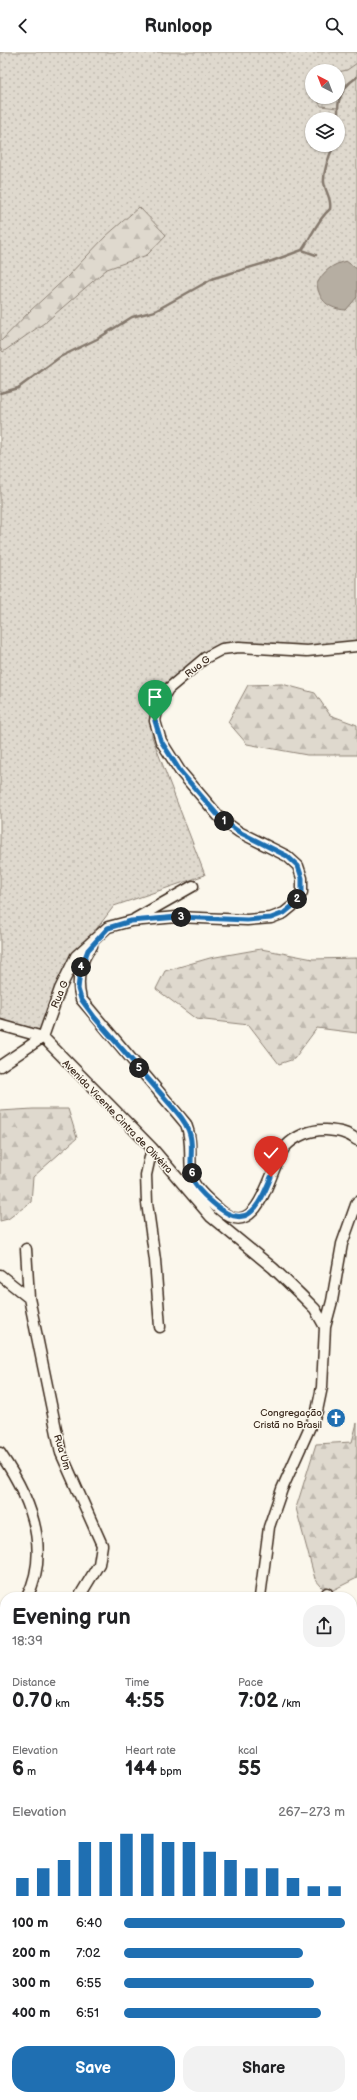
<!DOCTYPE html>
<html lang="en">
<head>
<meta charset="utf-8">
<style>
  body { margin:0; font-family:"Balsamiq Sans",sans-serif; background:#f2f2f2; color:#202124; height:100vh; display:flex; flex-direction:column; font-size:15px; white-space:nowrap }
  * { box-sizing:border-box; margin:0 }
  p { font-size:13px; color:#757577 }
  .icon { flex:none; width:22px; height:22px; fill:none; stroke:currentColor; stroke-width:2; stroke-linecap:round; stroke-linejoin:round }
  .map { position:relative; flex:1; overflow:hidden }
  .drawer { position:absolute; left:0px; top:1540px; width:357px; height:508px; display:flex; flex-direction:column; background:#fff; border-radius:16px 16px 0 0; box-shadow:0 1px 3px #0004 }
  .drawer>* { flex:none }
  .needle { width:26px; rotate:318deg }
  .fabs { position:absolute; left:305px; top:12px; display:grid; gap:8px }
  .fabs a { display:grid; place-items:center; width:40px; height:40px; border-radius:50%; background:#fff; box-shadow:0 1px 3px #0004; font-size:20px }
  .pin { position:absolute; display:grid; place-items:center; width:34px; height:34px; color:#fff; margin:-41px -17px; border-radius:50% 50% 50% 0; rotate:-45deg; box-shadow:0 0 4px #0007 }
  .pin .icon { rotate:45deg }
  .km { position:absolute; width:20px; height:20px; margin:-10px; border-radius:50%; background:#222; color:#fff; font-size:11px; line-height:20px; text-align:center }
  .round { display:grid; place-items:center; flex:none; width:42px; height:42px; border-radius:16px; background:#f2f2f2 }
  .headline { display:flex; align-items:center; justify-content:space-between; height:68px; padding:0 12px }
  h1 { font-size:22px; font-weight:600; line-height:30px }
  .stats { display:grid; grid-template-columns:repeat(3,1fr); gap:6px; height:68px; padding:4px 12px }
  .stats div { display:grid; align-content:center }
  .stats b { font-size:20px; font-weight:600 }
  .stats small { font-size:11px; font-weight:400 }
  .stats p { font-size:11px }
  .chart { height:112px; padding:8px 12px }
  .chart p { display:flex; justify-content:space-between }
  .chart svg { width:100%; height:72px; margin-top:4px; stroke:#1f6fb2; stroke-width:6 }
  .action { display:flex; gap:8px; margin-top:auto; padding:8px 12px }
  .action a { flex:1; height:46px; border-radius:16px; background:#1f6fb2; color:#fff; font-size:16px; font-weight:600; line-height:46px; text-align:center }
  .action a+a { background:#f2f2f2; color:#202124 }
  ul { padding:0 12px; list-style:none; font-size:13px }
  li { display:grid; grid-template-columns:64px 48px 1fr; align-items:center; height:30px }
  li i { height:10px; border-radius:5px; background:#1f6fb2 }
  header { display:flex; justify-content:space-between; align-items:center; height:52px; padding:0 12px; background:#fff; font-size:18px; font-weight:600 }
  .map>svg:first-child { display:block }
  .grass { fill:url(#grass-dots); stroke:#8d8276; fill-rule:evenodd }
  .forest { fill:url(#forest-firs); stroke:#8d8276 }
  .water { fill:#b6aea2; stroke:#85796d }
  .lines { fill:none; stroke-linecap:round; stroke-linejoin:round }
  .stream { stroke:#85796d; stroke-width:2.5 }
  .minor-casing { stroke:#3b2a1e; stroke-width:13 }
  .minor { stroke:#fbf7ec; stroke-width:10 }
  .route-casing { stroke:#fff; stroke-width:8 }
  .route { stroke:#1f6fb2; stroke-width:5 }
  .labels { text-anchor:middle; stroke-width:3; stroke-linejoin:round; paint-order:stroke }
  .street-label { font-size:10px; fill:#3b2a1e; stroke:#fbf7ec }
  .poi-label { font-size:10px; fill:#3b2a1e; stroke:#fbf7ec; text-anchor:end }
</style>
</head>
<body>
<header><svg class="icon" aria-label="back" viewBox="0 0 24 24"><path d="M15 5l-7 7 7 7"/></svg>Runloop<svg class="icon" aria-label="search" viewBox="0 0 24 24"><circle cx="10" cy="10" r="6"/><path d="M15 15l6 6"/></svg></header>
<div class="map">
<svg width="357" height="2048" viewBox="0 0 357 2048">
  <defs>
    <pattern id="grass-dots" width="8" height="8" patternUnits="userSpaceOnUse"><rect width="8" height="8" fill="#dfd9ce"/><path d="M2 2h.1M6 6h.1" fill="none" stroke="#c0bab0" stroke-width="1.8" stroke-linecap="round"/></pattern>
    <pattern id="forest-firs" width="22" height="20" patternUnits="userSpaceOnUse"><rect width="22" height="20" fill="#dfd9ce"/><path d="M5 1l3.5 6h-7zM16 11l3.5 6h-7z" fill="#c0bab0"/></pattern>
  </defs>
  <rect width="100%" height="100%" fill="#fbf7ec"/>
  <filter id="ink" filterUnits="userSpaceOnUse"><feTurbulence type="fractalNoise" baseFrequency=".025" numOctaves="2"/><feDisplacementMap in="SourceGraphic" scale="8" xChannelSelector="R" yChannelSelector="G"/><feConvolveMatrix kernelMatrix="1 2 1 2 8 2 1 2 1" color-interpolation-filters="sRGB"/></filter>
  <g filter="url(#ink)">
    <path class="grass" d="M0,0H357V592L307,599L222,597L152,649V685L205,823L114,854L76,904L43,985L0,973ZM312,19H338V45H312ZM312,67H338V93H312Z"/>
    <path class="forest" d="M357,11V25L345,33L337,56L321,54L316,45H338V20L347,18Z
      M139,155L166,183L147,203L107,217L47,269L3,300L0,296V290L31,258L67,225L105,185Z
      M282,632L315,641L330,663L357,673V703H307L247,692L228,670L248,633Z
      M261,897L313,907L357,906V981L317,976L294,1007L279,1012L249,973L196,967L156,937L165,919L210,906Z
      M33,1057H68L77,1086L33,1125L31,1150L8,1167L0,1169V1059Z
      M357,1371V1526L327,1541L315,1527L296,1456L316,1392L352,1390Z"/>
    <path class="water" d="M346,209L357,217V245L346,258C329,257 319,249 317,232C323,219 333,212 346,209Z"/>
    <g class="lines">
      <path class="stream" d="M338,83L339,79C337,55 335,40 357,25
        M302,198C312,184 317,168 330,157C332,146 325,140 324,130C323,118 329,104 334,93
        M0,341L18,336L60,305L97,287L132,265L155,259L214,226L272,209L302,198L316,203
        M352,1843L357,1828
        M286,2048L287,2043"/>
      <defs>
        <path id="minor" d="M135,867L193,834
          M92,894C80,908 76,929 81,947L186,1072C194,1092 187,1111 193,1129C198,1140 211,1150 220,1158C259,1192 270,1114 285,1095C295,1084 312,1077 326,1078C338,1079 347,1080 357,1088
          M0,973L43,985L152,1096L211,1165L273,1216L301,1243L315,1257L325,1275
          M0,1014L43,985L60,937L76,904L108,875L131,869L177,865L247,868L271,866L284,861L295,852L302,840V826L298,814L287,804L239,780L221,767L180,719L161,689L155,669L158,653L168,637L205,606L222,597L239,595L307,599L357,594
          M152,1096L146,1123L147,1151L155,1208L160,1275
          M26,1197L29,1246L61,1401L102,1493L99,1512L79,1545
          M0,1223L29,1246
          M0,1401C29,1443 52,1496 27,1545
          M260,1545L269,1475L282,1437L317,1359L322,1335L325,1275L332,1249L342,1192L357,1150
          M326,1545L327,1541
          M0,1595L5,1588
          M0,1663L5,1657
          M0,1852L5,1854
          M352,2008L357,1999
          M0,2034L5,2042
          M80,2048L83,2043
          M329,2048L332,2043"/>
      </defs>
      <use href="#minor" class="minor-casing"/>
      <use href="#minor" class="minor"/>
    </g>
  </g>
  <g class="lines" filter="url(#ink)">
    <defs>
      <path id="route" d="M155,669L161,689L180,719L221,767L239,780L287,804L298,814L302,826V840L295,852L284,861L271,866L247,868L178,865L131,869L108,876L88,898L80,919L78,937L81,947L95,966L176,1059C182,1066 188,1074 190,1083C194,1097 188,1113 193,1128C196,1137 206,1145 213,1151C246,1181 258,1157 271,1125"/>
    </defs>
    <use href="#route" class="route-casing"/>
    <use href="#route" class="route"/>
  </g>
  <defs>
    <symbol id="church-disc" viewBox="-11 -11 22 22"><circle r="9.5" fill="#1f6fb2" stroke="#fbf7ec"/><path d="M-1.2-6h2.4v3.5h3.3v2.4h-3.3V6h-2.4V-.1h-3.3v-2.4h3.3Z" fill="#fff"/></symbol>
  </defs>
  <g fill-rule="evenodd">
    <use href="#church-disc" x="325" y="1355" width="22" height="22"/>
  </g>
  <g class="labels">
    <g class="street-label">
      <text transform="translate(197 614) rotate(-38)" y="4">Rua G</text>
      <text transform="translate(59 942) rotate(-67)" y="4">Rua G</text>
      <text transform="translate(118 1064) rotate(46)" y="4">Avenida Vicente Cintra de Olivéira</text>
      <text transform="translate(63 1400) rotate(73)" y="4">Rua Um</text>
    </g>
    <g class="poi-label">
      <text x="322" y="1364">Congregação<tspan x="322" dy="12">Cristã no Brasil</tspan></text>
    </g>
  </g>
</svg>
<div class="fabs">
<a><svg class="needle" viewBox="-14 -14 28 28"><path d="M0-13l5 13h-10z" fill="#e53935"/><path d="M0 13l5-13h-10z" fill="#757577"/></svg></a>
<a><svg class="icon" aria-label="layers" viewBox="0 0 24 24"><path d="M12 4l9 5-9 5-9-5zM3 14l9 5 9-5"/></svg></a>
</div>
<div class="pin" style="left:155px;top:669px;background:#1e9e55"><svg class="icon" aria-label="arrive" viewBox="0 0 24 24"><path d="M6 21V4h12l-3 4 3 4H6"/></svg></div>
<div class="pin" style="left:271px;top:1125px;background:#d93025"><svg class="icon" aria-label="check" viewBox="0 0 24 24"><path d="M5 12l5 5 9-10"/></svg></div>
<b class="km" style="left:224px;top:769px">1</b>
<b class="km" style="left:297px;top:847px">2</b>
<b class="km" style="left:181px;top:865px">3</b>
<b class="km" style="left:81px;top:915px">4</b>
<b class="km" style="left:139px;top:1016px">5</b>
<b class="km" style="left:192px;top:1121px">6</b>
<section class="drawer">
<div class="headline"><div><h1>Evening run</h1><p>18:39</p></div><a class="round"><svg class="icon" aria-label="share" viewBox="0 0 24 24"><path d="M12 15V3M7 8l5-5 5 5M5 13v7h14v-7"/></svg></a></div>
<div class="stats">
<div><p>Distance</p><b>0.70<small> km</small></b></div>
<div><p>Time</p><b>4:55</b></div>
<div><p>Pace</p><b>7:02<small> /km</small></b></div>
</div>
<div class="stats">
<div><p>Elevation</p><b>6<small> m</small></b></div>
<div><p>Heart rate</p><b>144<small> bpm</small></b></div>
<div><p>kcal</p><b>55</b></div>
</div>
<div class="chart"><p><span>Elevation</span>267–273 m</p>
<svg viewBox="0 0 160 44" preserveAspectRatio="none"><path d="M5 44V33M15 44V27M25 44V22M35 44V11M45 44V11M55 44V6M65 44V6M75 44V11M85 44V11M95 44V17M105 44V22M115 44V27M125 44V27M135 44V33M145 44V38M155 44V38"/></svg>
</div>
<ul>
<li><b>100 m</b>6:40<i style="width:100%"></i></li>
<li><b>200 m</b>7:02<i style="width:81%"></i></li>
<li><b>300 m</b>6:55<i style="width:86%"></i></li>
<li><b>400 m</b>6:51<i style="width:89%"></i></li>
</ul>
<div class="action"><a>Save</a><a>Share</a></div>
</section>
</div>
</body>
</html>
